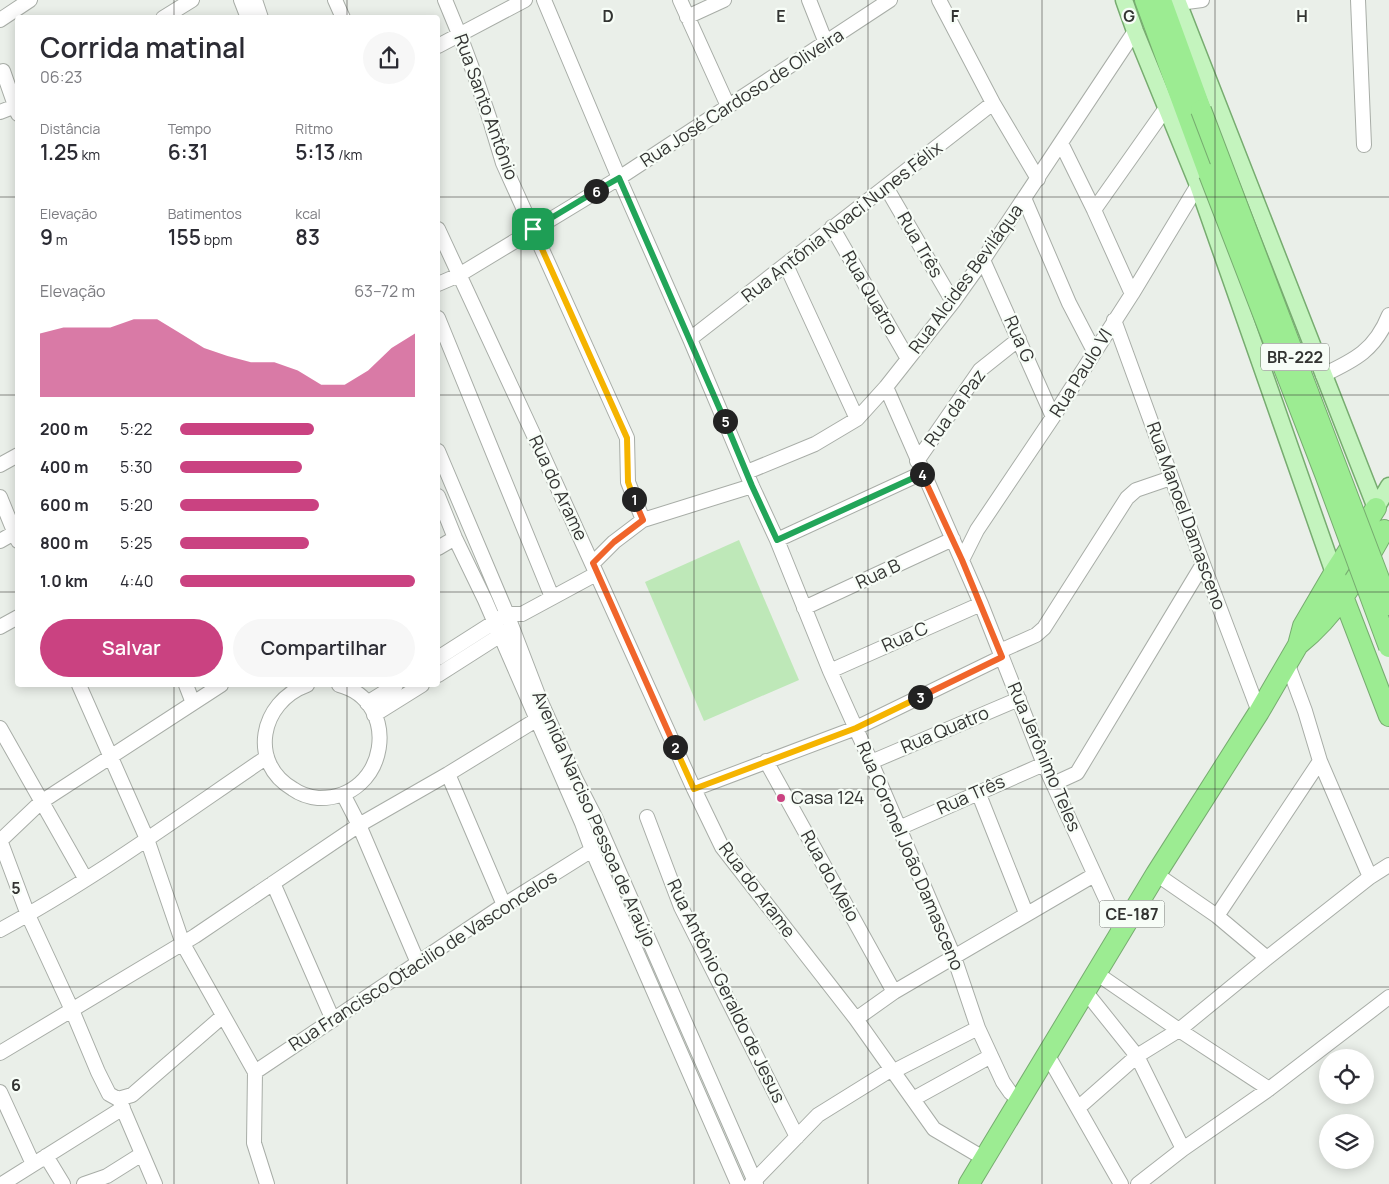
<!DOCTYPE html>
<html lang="pt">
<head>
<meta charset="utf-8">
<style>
  body { margin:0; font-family:Manrope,sans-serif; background:#f7f7f7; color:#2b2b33; height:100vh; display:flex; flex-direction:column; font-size:19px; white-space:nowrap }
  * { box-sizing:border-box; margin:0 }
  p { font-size:16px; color:#7c7c81 }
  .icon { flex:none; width:28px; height:28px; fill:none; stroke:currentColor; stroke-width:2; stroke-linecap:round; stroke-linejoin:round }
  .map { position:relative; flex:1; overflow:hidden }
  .details { position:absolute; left:15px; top:15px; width:425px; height:672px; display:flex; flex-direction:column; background:#fff; border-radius:5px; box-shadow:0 2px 12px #0003 }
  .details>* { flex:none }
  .buttons { position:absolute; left:1319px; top:1049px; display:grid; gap:10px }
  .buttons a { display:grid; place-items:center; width:55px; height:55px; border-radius:50%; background:#fff; box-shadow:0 2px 12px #0003; font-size:25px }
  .pin { position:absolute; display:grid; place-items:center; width:42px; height:42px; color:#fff; margin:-21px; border-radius:10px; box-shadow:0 2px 8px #0006 }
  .km { position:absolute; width:25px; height:25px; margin:-12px; border-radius:50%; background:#222; color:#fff; font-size:14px; line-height:25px; text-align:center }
  .round { display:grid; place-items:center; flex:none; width:52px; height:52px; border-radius:26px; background:#f7f7f7 }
  .summary { display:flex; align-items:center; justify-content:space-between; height:85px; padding:0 25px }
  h1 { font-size:28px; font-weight:600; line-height:38px }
  .figures { display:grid; grid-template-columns:repeat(3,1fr); gap:8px; height:85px; padding:5px 25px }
  .figures div { display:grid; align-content:center }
  .figures b { font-size:21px; font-weight:600 }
  .figures small { font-size:14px; font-weight:400 }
  .figures p { font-size:14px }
  .chart { height:140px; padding:10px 25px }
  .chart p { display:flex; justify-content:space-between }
  .chart svg { width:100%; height:90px; margin-top:5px; fill:#ca4281; opacity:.7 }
  .primary-button { display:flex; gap:10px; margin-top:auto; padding:10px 25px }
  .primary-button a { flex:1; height:58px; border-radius:30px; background:#ca4281; color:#fff; font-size:20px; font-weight:600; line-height:58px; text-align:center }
  .primary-button a+a { background:#f7f7f7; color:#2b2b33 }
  ul { padding:0 25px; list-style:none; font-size:16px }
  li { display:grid; grid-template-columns:80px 60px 1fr; align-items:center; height:38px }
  li i { height:12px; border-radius:6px; background:#ca4281 }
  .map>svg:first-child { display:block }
  .pitch { fill:#bee8b8 }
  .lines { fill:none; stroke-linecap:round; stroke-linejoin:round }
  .minor-casing { stroke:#a8ada7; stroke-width:16 }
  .major-casing { stroke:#77ac70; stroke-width:19 }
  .highway-casing { stroke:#77ac70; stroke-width:22 }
  .minor { stroke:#fff; stroke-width:14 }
  .major { stroke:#c4f4be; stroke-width:16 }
  .highway { stroke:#9cec92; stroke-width:20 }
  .highway-bridge-casing { stroke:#77ac70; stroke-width:22; stroke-linecap:butt }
  .highway-bridge { stroke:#9cec92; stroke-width:20 }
  .split-1-casing { stroke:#fff; stroke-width:10 }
  .split-2-casing { stroke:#fff; stroke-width:10 }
  .split-3-casing { stroke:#fff; stroke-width:10 }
  .split-4-casing { stroke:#fff; stroke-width:10 }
  .split-5-casing { stroke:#fff; stroke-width:10 }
  .split-6-casing { stroke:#fff; stroke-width:10 }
  .split-7-casing { stroke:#fff; stroke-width:10 }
  .split-1 { stroke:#f5b400; stroke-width:6 }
  .split-2 { stroke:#f0652b; stroke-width:6 }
  .split-3 { stroke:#f5b400; stroke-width:6 }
  .split-4 { stroke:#f0652b; stroke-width:6 }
  .split-5 { stroke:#22a559; stroke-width:6 }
  .split-6 { stroke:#22a559; stroke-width:6 }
  .split-7 { stroke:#22a559; stroke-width:6 }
  .grid { fill:none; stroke:#333432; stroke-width:1; stroke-opacity:0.55 }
  .poi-dot { fill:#ca4281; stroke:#f7fdf7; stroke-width:2 }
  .labels { text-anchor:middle; stroke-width:4.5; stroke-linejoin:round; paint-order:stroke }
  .shield { fill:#f7fdf7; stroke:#6e706d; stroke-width:1 }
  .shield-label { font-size:16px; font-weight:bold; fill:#333432 }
  .street-label { font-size:18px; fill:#333432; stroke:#f7fdf7 }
  .poi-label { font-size:18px; fill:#333432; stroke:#f7fdf7; text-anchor:start }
  .grid-label { font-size:16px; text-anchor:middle; font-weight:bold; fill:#333432; stroke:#f7fdf7; stroke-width:4.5; stroke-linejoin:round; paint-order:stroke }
</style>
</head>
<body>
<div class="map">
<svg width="1389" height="1184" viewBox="0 0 1389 1184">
  <rect width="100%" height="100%" fill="#eaefe9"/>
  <path class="pitch" d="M739,540L799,680L704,721L645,582Z"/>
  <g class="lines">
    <defs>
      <path id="minor" d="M241,0L248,18
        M255,0L261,18
        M335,0L343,18
        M445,0C468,53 487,107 503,163L627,438L628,482L643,520
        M544,0L619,178L690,339L752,486L777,540L830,671L871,762L954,957L978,1028L1003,1082L1010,1092L1020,1101
        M680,0L728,106
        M809,0L826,43
        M939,0L993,103L1038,179
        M1358,0L1364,145
        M1179,3L1202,0
        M687,17L724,0
        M163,18L192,0
        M0,20L30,0
        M438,46L525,0
        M3,71L18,114
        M0,112L18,105
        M1061,143L1094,210L1132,294
        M886,187L953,302
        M1024,198L1069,303L1094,351
        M1094,210L1166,108
        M832,227L908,359
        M438,229L536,440L694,789L722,847L856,1019L934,1129L985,1159
        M983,260L1053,417
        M786,265L857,419
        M438,284L459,275L619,178L890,0
        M438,318L552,597
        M1114,320L1203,564L1259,712
        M690,339L993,103
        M1323,375C1355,360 1375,350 1389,315
        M886,387L981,604L1044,764L1121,932
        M438,451L507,614L540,700L576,780L595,817L756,1184
        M917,461L980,370L1019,339
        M0,465L18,455
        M747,472L815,444L857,419L886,387L953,302L983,260L1135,31
        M438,496L455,538L485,600L582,823L592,850L738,1184
        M0,497L18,541
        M777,540L922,473
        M0,541L14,533
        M438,548L455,538
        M962,560L977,530L1053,417L1132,294L1198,185
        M593,563L614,542L643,520L752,486
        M804,608L953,539
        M0,627L18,617
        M1000,651L1036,635L1044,628L1127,498L1136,490L1171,478
        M438,658L507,614H522L596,574
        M1288,665L1305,711L1320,761L1370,877
        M830,671L981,604
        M438,675L507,631
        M79,685L147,839L183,944L255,1072L254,1143L267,1184
        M186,685L193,703
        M307,685C260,702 248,763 293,789C300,794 309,797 318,798C389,800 402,701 339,685
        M367,703L396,685
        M374,715L422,685
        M0,728L85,878
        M766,761L894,992
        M871,762L1019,699
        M448,774L504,905
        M1053,784L1077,773L1203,564
        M694,789L856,728L1002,657
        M978,792L1026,913
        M343,794L359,825L418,963
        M647,817L681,907L797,1137
        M899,828L1044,764
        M0,840L28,915L72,1010L98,1072L109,1094L118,1099L132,1095L223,1016
        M0,841L41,802L221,685
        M1156,874L1217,916L1267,958
        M273,883L333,1020
        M1217,916L1320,761
        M0,930C93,880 180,816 267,757
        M1096,973L1179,1030L1269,1089
        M1085,991L1137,1056L1183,1149
        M856,1019L894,992L1094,875
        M0,1053L195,936L359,825L448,774L536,720
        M1047,1054L1121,1184
        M894,1071L978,1028
        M255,1072L504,905L592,850
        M0,1092L33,1164
        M913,1099L991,1056
        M120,1102L155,1184
        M1078,1108L1137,1056L1179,1030L1267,958L1370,877L1389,865
        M46,1156L63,1184
        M2,1184L123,1108
        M84,1184L107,1176L142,1154
        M751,1184L818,1115L892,1069
        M1138,1184L1183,1149L1269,1089L1389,997"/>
      <path id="major" d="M1124,0L1135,31L1198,185L1334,573
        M1177,0L1376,508
        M1376,508L1389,486"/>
      <path id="highway" d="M1145,0L1209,174
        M1161,0L1201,110
        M1334,573L1389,716
        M1298,645C1336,615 1361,572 1384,530
        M969,1184L1156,874L1259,712L1298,645L1303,626L1334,573L1376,508"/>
    </defs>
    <use href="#minor" class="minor-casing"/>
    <use href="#major" class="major-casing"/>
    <use href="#highway" class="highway-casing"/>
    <use href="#minor" class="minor"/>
    <use href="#major" class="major"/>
    <use href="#highway" class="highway"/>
    <defs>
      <path id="highway-bridge" d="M1201,110L1389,605
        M1209,174L1325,474L1389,647"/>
    </defs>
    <use href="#highway-bridge" class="highway-bridge-casing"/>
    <use href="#highway-bridge" class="highway-bridge"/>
  </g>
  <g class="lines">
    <defs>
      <path id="split-1" d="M533,229L627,438L628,482L634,499"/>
      <path id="split-2" d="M634,499L643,520L614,542L593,563L675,747"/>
      <path id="split-3" d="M675,747L694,789L856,728L920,697"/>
      <path id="split-4" d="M920,697L1002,657L962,560L922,474"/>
      <path id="split-5" d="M725,421L752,486L777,540L922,474"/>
      <path id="split-6" d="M596,191L619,178L725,421"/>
      <path id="split-7" d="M533,229L596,191"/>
    </defs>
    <use href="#split-1" class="split-1-casing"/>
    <use href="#split-2" class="split-2-casing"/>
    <use href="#split-3" class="split-3-casing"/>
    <use href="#split-4" class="split-4-casing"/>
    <use href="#split-5" class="split-5-casing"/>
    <use href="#split-6" class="split-6-casing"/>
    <use href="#split-7" class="split-7-casing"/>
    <use href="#split-1" class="split-1"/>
    <use href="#split-2" class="split-2"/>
    <use href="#split-3" class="split-3"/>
    <use href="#split-4" class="split-4"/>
    <use href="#split-5" class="split-5"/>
    <use href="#split-6" class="split-6"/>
    <use href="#split-7" class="split-7"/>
  </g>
  <path class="grid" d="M174,0V18M347,0V18M521,0V1184M694,0V1184M868,0V1184M1042,0V1184M1215,0V1184M0,197H18M438,197H1389M0,395H18M438,395H1389M0,592H18M438,592H1389M174,685V1184M347,685V1184M0,789H1389M0,987H1389"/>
  <circle class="poi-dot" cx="781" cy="798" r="5"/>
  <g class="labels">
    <g class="shield">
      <rect x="1261" y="343.5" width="68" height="27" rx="4"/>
      <rect x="1099.5" y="900.5" width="65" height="27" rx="4"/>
    </g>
    <g class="shield-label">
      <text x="1295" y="363">BR-222</text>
      <text x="1132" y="920">CE-187</text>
    </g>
    <g class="street-label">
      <text transform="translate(742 98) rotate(-33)" y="6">Rua José Cardoso de Oliveira</text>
      <text transform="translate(486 107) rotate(70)" y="6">Rua Santo Antônio</text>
      <text transform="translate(842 222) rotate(-38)" y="6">Rua Antônia Noaci Nunes Félix</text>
      <text transform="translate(920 245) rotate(60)" y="6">Rua Três</text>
      <text transform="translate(966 279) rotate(-54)" y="6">Rua Alcides Beviláqua</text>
      <text transform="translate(870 293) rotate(60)" y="6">Rua Quatro</text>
      <text transform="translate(1019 339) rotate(66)" y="6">Rua G</text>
      <text transform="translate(1081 373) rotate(-58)" y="6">Rua Paulo VI</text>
      <text transform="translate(955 408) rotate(-54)" y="6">Rua da Paz</text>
      <text transform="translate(558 488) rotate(65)" y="6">Rua do Arame</text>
      <text transform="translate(1186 516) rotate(70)" y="6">Rua Manoel Damasceno</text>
      <text transform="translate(878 574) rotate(-25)" y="6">Rua B</text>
      <text transform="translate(905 637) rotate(-24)" y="6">Rua C</text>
      <text transform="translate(945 730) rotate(-23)" y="6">Rua Quatro</text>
      <text transform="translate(1044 757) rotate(67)" y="6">Rua Jerônimo Teles</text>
      <text transform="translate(971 795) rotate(-24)" y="6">Rua Três</text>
      <text transform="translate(594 819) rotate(66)" y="6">Avenida Narciso Pessoa de Araújo</text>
      <text transform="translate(910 856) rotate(67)" y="6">Rua Coronel João Damasceno</text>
      <text transform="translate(830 876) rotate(61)" y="6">Rua do Meio</text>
      <text transform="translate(757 890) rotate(53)" y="6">Rua do Arame</text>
      <text transform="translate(423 961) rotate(-33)" y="6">Rua Francisco Otacilio de Vasconcelos</text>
      <text transform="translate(726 991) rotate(64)" y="6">Rua Antônio Geraldo de Jesus</text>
    </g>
    <g class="poi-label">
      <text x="791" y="804">Casa 124</text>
    </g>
  </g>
  <g class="grid-label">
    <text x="608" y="22">D</text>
    <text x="781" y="22">E</text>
    <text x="955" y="22">F</text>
    <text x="1129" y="22">G</text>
    <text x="1302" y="22">H</text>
    <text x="16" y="894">5</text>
    <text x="16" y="1091">6</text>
  </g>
</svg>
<div class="buttons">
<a><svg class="icon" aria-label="locate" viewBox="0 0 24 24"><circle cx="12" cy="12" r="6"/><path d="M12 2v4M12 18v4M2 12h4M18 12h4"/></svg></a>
<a><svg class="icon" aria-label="layers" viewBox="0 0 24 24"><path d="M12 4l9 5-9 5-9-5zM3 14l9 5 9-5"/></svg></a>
</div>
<div class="pin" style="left:533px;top:229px;background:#1e9e55"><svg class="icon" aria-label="arrive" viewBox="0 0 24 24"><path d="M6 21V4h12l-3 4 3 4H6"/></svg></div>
<b class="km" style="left:634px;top:499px">1</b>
<b class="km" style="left:675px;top:747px">2</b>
<b class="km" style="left:920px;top:697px">3</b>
<b class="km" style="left:922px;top:474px">4</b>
<b class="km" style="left:725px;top:421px">5</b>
<b class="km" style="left:596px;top:191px">6</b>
<section class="details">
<div class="summary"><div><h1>Corrida matinal</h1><p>06:23</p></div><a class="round"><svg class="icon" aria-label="share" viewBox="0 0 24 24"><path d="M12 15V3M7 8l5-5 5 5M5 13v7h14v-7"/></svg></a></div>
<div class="figures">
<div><p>Distância</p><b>1.25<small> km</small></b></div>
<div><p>Tempo</p><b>6:31</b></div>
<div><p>Ritmo</p><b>5:13<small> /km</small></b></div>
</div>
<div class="figures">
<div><p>Elevação</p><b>9<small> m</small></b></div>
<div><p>Batimentos</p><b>155<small> bpm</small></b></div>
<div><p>kcal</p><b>83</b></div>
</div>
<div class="chart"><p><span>Elevação</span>63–72 m</p>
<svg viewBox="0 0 160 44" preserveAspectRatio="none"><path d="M0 44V13L10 10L20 10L30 10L40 6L50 6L60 13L70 20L80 24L90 27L100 27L110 31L120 38L130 38L140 31L150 20L160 13V44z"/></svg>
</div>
<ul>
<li><b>200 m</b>5:22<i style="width:57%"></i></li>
<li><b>400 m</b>5:30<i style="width:52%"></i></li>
<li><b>600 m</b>5:20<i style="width:59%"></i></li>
<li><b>800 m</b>5:25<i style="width:55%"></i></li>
<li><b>1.0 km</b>4:40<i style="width:100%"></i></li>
</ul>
<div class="primary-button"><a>Salvar</a><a>Compartilhar</a></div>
</section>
</div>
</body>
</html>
